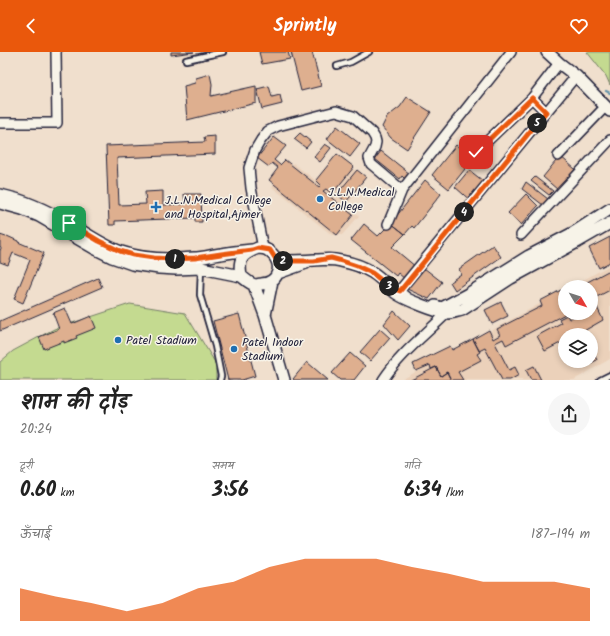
<!DOCTYPE html>
<html lang="hi">
<head>
<meta charset="utf-8">
<style>
  body { margin:0; font-family:Kalam,"Playpen Sans Deva",sans-serif; background:#f6f6f6; color:#222; height:100vh; display:flex; flex-direction:column; font-size:15px; white-space:nowrap }
  * { box-sizing:border-box; margin:0 }
  p { font-size:13px; color:#767676 }
  .icon { flex:none; width:22px; height:22px; fill:none; stroke:currentColor; stroke-width:2; stroke-linecap:round; stroke-linejoin:round }
  .map { position:relative; height:328px; overflow:hidden }
  .details { display:flex; flex-direction:column; background:#fff; flex:1 }
  .details>* { flex:none }
  .needle { width:26px; rotate:129deg }
  .controls { position:absolute; left:558px; top:228px; display:grid; gap:8px }
  .controls a { display:grid; place-items:center; width:40px; height:40px; border-radius:50%; background:#fff; box-shadow:0 2px 6px #0003; font-size:20px }
  .pin { position:absolute; display:grid; place-items:center; width:34px; height:34px; color:#fff; margin:-17px; border-radius:8px; box-shadow:0 2px 6px #0006 }
  .km { position:absolute; width:20px; height:20px; margin:-10px; border-radius:50%; background:#222; color:#fff; font-size:11px; line-height:20px; text-align:center }
  .round { display:grid; place-items:center; flex:none; width:42px; height:42px; border-radius:21px; background:#f6f6f6 }
  .head { display:flex; align-items:center; justify-content:space-between; height:68px; padding:0 20px }
  h1 { font-size:22px; font-weight:800; line-height:30px }
  .figures { display:grid; grid-template-columns:repeat(3,1fr); gap:6px; height:68px; padding:4px 20px }
  .figures div { display:grid; align-content:center }
  .figures b { font-size:20px; font-weight:800 }
  .figures small { font-size:11px; font-weight:400 }
  .figures p { font-size:11px }
  .chart { height:112px; padding:8px 20px }
  .chart p { display:flex; justify-content:space-between }
  .chart svg { width:100%; height:72px; margin-top:4px; fill:#ea580c; opacity:.7 }
  header { display:flex; justify-content:space-between; align-items:center; height:52px; padding:0 20px; background:#ea580c; color:#fff; font-size:18px; font-weight:800 }
  .map>svg:first-child { display:block }
  .built { fill:#ebd1ba; fill-rule:evenodd }
  .green { fill:#c4da90; stroke:#737e66 }
  .lines { fill:none; stroke-linecap:round; stroke-linejoin:round }
  .stream { stroke:#6693aa; stroke-width:2.5 }
  .building { fill:#deaf8f; stroke:#22223b }
  .service-casing { stroke:#22223b; stroke-width:8 }
  .minor-casing { stroke:#22223b; stroke-width:12 }
  .tertiary-casing { stroke:#22223b; stroke-width:14 }
  .service { stroke:#f7f3e8; stroke-width:4.5 }
  .minor { stroke:#f7f3e8; stroke-width:9 }
  .tertiary { stroke:#f7f3e8; stroke-width:11 }
  .route-casing { stroke:#fff; stroke-width:8 }
  .route { stroke:#ea580c; stroke-width:5 }
  .poi-dot { fill:#1f6fb2; stroke:#f7f3e8; stroke-width:1.5 }
  .labels { text-anchor:middle; stroke-width:3; stroke-linejoin:round; paint-order:stroke }
  .poi-label { font-size:12px; fill:#22223b; stroke:#f7f3e8; text-anchor:start }
</style>
</head>
<body>
<header><svg class="icon" aria-label="back" viewBox="0 0 24 24"><path d="M15 5l-7 7 7 7"/></svg>Sprintly<svg class="icon" aria-label="heart" viewBox="0 0 24 24"><path d="M12 20l-8-8c-3-5 5-10 8-4 3-6 11-1 8 4z"/></svg></header>
<div class="map">
<svg width="610" height="328" viewBox="0 0 610 328">
  <rect width="100%" height="100%" fill="#f0dfcd"/>
  <filter id="ink" filterUnits="userSpaceOnUse"><feTurbulence type="fractalNoise" baseFrequency=".025" numOctaves="2"/><feDisplacementMap in="SourceGraphic" scale="8" xChannelSelector="R" yChannelSelector="G"/><feConvolveMatrix kernelMatrix="1 2 1 2 8 2 1 2 1" color-interpolation-filters="sRGB"/></filter>
  <g filter="url(#ink)">
    <path class="built" d="M293,111L323,134L342,112L357,119L351,132L358,140L346,153L359,164L342,183H332L272,135Z
      M610,213V307L574,328H401L565,238V261H591V235H571ZM565,283H591V309H565Z"/>
    <path class="green" d="M587,0H610V33L606,24Z
      M130,252L185,261L216,312V328H0V310L13,299L54,277Z"/>
    <g class="lines">
      <path class="stream" d="M606,39L610,41"/>
    </g>
    <path class="building" d="M171,0H194L171,3Z
      M259,0H288L290,7L262,12Z
      M291,0H312L321,34L301,39Z
      M210,22L212,32L211,44L256,34V51L187,68L184,34L195,31L196,26Z
      M269,34L272,45L280,43L282,52L262,57L257,37Z
      M407,45L431,60L407,97L391,86L382,75L387,65L400,55Z
      M337,74L360,92L350,105L327,87Z
      M300,81L311,90L306,96L294,87Z
      M215,84V102L117,106L119,153L146,152L145,140L163,139V153L185,152L184,142H201L202,170H195V166L115,169V173H109L106,94L205,90L204,85Z
      M274,85L286,94L274,108L280,113L285,108L319,135L321,133L316,128L337,102L354,115L332,142L326,137L323,139L353,163L337,183L269,128L278,116L272,111L269,115L257,106Z
      M325,92L331,96L320,110L314,105Z
      M456,93L473,107L449,137L432,123Z
      M381,99L410,122L405,127L402,124L400,127L375,107Z
      M560,104L575,117L558,138L543,125Z
      M357,118L366,125L346,150L337,142Z
      M469,118L487,132L472,150L455,135Z
      M535,125L553,139L549,143L531,129Z
      M425,128L441,142L414,176L412,174L405,182L391,171Z
      M526,130L548,147L543,153L522,137Z
      M526,142L538,154L521,173L508,161Z
      M391,171L405,182L392,195L416,215L406,228L398,221L396,224L351,188L364,172L378,184Z
      M0,183L6,185L7,184L18,189V190L44,201L23,251L14,247L30,208L13,201L8,213L0,210V199L1,196L0,195Z
      M610,185V210L599,216L589,196Z
      M493,193L501,205L455,238L450,230L461,222L459,217Z
      M424,216L442,230L429,247L407,237Z
      M608,219L610,222V238L591,248V235H578Z
      M98,226L102,235L0,279V269Z
      M561,238L564,242H565V261H567L506,293L503,287L495,291L509,318L515,315L519,323L510,328H502L485,296L479,299L473,287L489,278L493,287L500,283L497,277L542,254L540,249Z
      M501,250L508,264L492,272L485,258Z
      M596,253L603,268L582,280L584,283H565V290L564,289L545,299L537,284L561,271L559,267L567,263L569,267L581,261H591V256Z
      M65,256L72,272L91,264L96,276L76,284L77,286L64,291V289L44,297L39,285L59,277L53,261Z
      M394,259L410,274L398,288L384,272Z
      M239,262L255,324L242,328H228L213,269Z
      M380,277L390,286L370,309L360,300Z
      M473,287L480,300L477,302L481,308L458,320L463,328H451L447,320L441,324L436,315L431,317L430,313L416,319L413,312L450,294L452,298Z
      M591,297L597,308L584,314L582,309H591Z
      M350,301L365,314L354,328H340L332,321Z
      M307,310L328,328H294L293,327Z
      M534,314L541,328H531L526,318Z
      M436,315L441,324L447,320L451,328H411Z"/>
    <g class="lines">
      <defs>
        <path id="service" d="M186,8L223,0
          M337,14L351,10L369,0
          M201,216L200,243L215,294L221,324L220,328
          M600,328L610,323"/>
        <path id="minor" d="M532,46L546,60
          M0,71H57L56,0
          M476,100L532,46L559,11
          M558,104L606,54
          M388,172L402,138L511,0
          M521,183L610,88
          M263,196L251,136L249,116L255,98L261,88L268,79L278,74L336,59L353,64L372,81L375,86L376,90L375,95L369,106L371,112L402,138
          M406,245L399,239L576,24
          M383,328C400,302 425,283 447,261"/>
        <path id="tertiary" d="M547,0L559,11L576,24L610,59
          M0,143C25,148 48,159 70,172C87,182 103,194 121,200C144,208 170,208 194,206C203,206 212,203 221,202C231,200 242,199 252,198
          M0,151L22,157L39,164L94,196L112,205L132,212L159,216L176,217L201,216L241,224
          M258,196C262,196 267,197 270,200C284,211 280,231 261,232C259,232 257,233 255,233C250,232 245,227 241,224C238,207 242,202 258,196Z
          M277,209C290,209 302,209 314,208C325,208 330,206 341,209C352,211 364,215 373,221C381,226 388,234 396,241C404,247 437,260 447,261C452,261 457,259 462,258L511,226L577,190L610,171
          M278,221L306,211
          M254,233L265,263L284,328
          M435,254L442,256L468,242L529,204L573,181L610,157
          M265,263L272,229"/>
      </defs>
      <use href="#service" class="service-casing"/>
      <use href="#minor" class="minor-casing"/>
      <use href="#tertiary" class="tertiary-casing"/>
      <use href="#service" class="service"/>
      <use href="#minor" class="minor"/>
      <use href="#tertiary" class="tertiary"/>
    </g>
  </g>
  <g class="lines" filter="url(#ink)">
    <defs>
      <path id="route" d="M69,171L99,189L120,199L133,203L154,206L171,207L195,206L221,202L252,198L258,196L270,198L277,209H314L331,206L342,209L357,214L372,221L390,235L400,239L546,60L532,46L476,100"/>
    </defs>
    <use href="#route" class="route-casing"/>
    <use href="#route" class="route"/>
  </g>
  <g class="poi-dot">
    <circle cx="320" cy="147" r="4"/>
    <path d="M154 149h4v4h4v4h-4v4h-4v-4h-4v-4h4z"/>
    <circle cx="118" cy="288" r="4"/>
    <circle cx="234" cy="297" r="4"/>
  </g>
  <g class="labels">
    <g class="poi-label">
      <text x="328" y="144">J.L.N.Medical<tspan x="328" dy="14">College</tspan></text>
      <text x="165" y="152">J.L.N.Medical College<tspan x="165" dy="14">and Hospital,Ajmer</tspan></text>
      <text x="126" y="292">Patel Stadium</text>
      <text x="242" y="294">Patel Indoor<tspan x="242" dy="14">Stadium</tspan></text>
    </g>
  </g>
</svg>
<div class="controls">
<a><svg class="needle" viewBox="-14 -14 28 28"><path d="M0-13l5 13h-10z" fill="#e53935"/><path d="M0 13l5-13h-10z" fill="#767676"/></svg></a>
<a><svg class="icon" aria-label="layers" viewBox="0 0 24 24"><path d="M12 4l9 5-9 5-9-5zM3 14l9 5 9-5"/></svg></a>
</div>
<div class="pin" style="left:69px;top:171px;background:#1e9e55"><svg class="icon" aria-label="arrive" viewBox="0 0 24 24"><path d="M6 21V4h12l-3 4 3 4H6"/></svg></div>
<div class="pin" style="left:476px;top:100px;background:#d93025"><svg class="icon" aria-label="check" viewBox="0 0 24 24"><path d="M5 12l5 5 9-10"/></svg></div>
<b class="km" style="left:175px;top:207px">1</b>
<b class="km" style="left:283px;top:209px">2</b>
<b class="km" style="left:389px;top:234px">3</b>
<b class="km" style="left:464px;top:160px">4</b>
<b class="km" style="left:537px;top:71px">5</b>
</div>
<section class="details">
<div class="head"><div><h1>शाम की दौड़</h1><p>20:24</p></div><a class="round"><svg class="icon" aria-label="share" viewBox="0 0 24 24"><path d="M12 15V3M7 8l5-5 5 5M5 13v7h14v-7"/></svg></a></div>
<div class="figures">
<div><p>दूरी</p><b>0.60<small> km</small></b></div>
<div><p>समय</p><b>3:56</b></div>
<div><p>गति</p><b>6:34<small> /km</small></b></div>
</div>
<div class="chart"><p><span>ऊँचाई</span>187–194 m</p>
<svg viewBox="0 0 160 44" preserveAspectRatio="none"><path d="M0 44V24L10 29L20 33L30 38L40 33L50 24L60 20L70 11L80 6L90 6L100 6L110 11L120 15L130 20L140 20L150 20L160 24V44z"/></svg>
</div>
</section>
</body>
</html>
